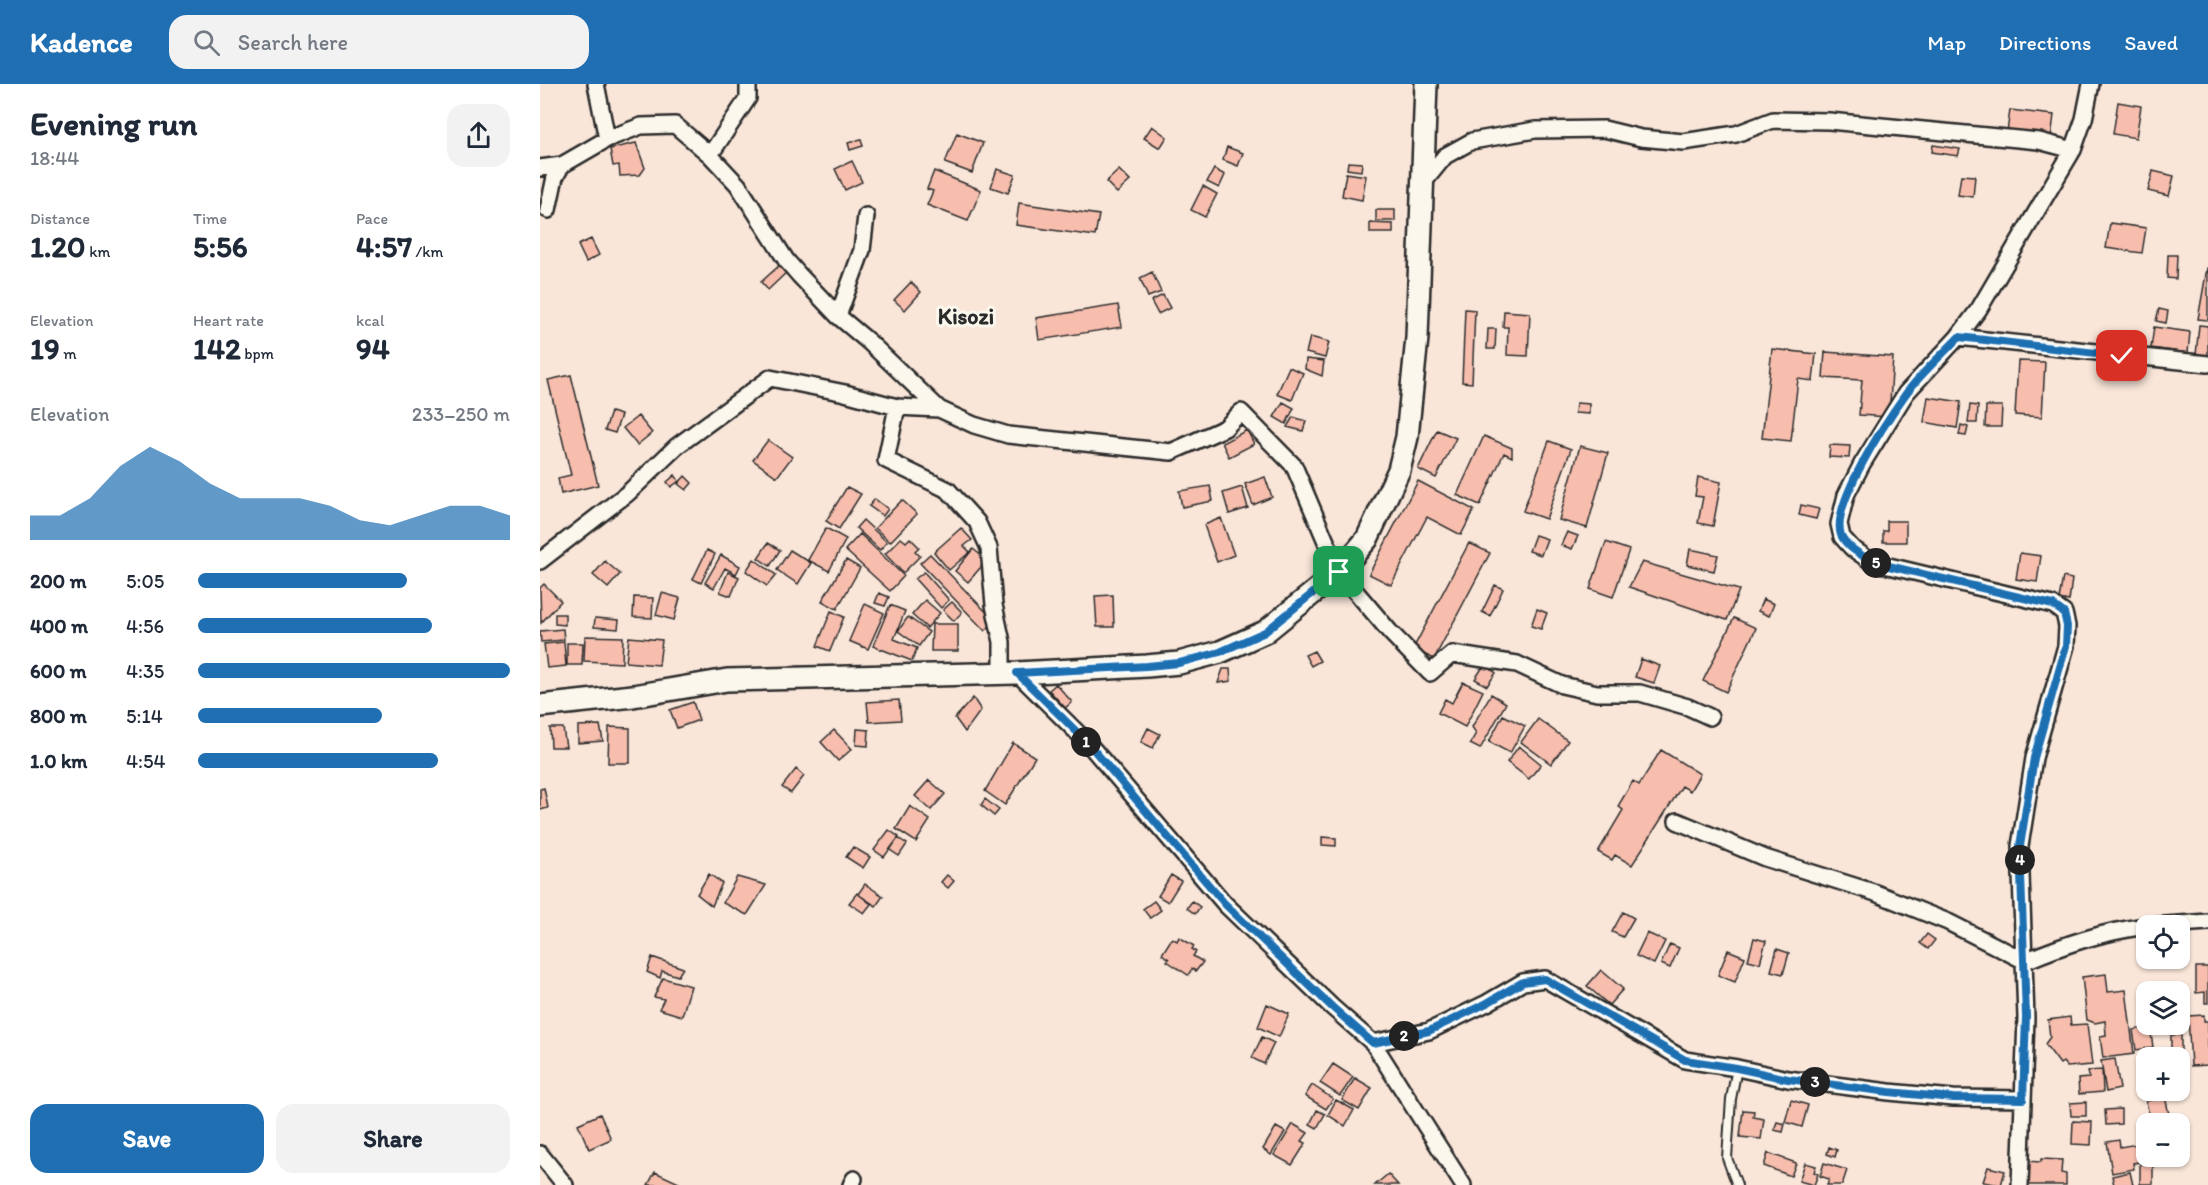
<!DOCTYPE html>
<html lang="en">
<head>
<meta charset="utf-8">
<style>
  body { margin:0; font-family:Itim,sans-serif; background:#f2f2f3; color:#1f2937; height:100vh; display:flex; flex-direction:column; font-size:22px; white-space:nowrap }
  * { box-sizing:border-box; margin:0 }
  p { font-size:20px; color:#747a83 }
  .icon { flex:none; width:33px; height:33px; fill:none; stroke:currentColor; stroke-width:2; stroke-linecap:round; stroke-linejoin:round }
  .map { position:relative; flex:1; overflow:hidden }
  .panel { display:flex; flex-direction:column; background:#fff; width:540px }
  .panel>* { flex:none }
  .fabs { position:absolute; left:1596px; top:831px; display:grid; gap:12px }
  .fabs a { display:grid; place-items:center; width:54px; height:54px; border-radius:12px; background:#fff; box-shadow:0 2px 4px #0004; font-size:30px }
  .pin { position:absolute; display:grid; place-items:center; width:51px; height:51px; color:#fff; margin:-26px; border-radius:12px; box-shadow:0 3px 9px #0006 }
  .km { position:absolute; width:30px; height:30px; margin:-15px; border-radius:50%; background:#222; color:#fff; font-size:16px; line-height:30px; text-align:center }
  .round { display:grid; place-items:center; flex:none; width:63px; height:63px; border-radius:18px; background:#f2f2f3 }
  .headline { display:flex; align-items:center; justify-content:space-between; height:102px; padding:0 30px }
  h1 { font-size:33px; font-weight:700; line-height:45px }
  .metrics { display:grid; grid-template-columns:repeat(3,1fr); gap:9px; height:102px; padding:6px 30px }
  .metrics div { display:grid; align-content:center }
  .metrics b { font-size:30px; font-weight:700 }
  .metrics small { font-size:16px; font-weight:400 }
  .metrics p { font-size:16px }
  .chart { height:168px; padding:12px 30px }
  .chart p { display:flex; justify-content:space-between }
  .chart svg { width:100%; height:108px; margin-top:6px; fill:#1f6fb2; opacity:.7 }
  .primary-button { display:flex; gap:12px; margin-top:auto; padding:12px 30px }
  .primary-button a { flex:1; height:69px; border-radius:18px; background:#1f6fb2; color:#fff; font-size:24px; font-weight:700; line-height:69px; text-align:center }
  .primary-button a+a { background:#f2f2f3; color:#1f2937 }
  ul { padding:0 30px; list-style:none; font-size:20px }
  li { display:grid; grid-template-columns:96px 72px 1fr; align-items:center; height:45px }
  li i { height:15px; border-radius:8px; background:#1f6fb2 }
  header { display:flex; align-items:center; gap:36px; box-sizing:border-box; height:84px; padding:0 30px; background:#1f6fb2; color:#fff }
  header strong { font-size:28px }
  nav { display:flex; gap:33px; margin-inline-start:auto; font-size:21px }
  .search { width:420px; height:54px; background:#f2f2f3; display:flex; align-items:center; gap:15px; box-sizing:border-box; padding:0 21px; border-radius:18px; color:#747a83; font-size:22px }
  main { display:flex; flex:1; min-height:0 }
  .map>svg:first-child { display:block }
  .building { fill:#f7beae; stroke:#2b2b2b; stroke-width:1.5 }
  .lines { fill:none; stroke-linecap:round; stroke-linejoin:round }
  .lane-casing { stroke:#2b2b2b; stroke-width:12 }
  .street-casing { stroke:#2b2b2b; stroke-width:20 }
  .secondary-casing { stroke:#2b2b2b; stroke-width:26 }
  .lane { stroke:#fbf7ec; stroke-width:8 }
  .street { stroke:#fbf7ec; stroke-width:15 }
  .secondary { stroke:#fbf7ec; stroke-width:21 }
  .route-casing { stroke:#fff; stroke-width:12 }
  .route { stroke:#1f6fb2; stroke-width:8 }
  .labels { text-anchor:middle; stroke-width:6; stroke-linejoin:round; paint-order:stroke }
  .quarter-label { font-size:22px; font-weight:bold; fill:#2b2b2b; stroke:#fbf7ec }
</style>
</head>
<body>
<header>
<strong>Kadence</strong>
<div class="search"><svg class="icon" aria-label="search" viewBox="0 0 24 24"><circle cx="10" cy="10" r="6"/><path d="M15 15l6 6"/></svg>Search here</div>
<nav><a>Map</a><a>Directions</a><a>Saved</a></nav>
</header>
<main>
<section class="panel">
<div class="headline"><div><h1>Evening run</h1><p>18:44</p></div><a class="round"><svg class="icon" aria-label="share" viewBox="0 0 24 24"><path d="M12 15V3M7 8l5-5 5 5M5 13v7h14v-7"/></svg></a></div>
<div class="metrics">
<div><p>Distance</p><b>1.20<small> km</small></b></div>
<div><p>Time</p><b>5:56</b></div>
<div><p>Pace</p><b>4:57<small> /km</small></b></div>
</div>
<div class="metrics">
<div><p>Elevation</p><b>19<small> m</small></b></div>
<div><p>Heart rate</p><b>142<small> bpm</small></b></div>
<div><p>kcal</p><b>94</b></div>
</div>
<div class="chart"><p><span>Elevation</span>233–250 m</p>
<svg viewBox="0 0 160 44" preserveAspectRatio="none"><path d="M0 44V34L10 34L20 27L30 14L40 6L50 12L60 21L70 27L80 27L90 27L100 30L110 36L120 38L130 34L140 30L150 30L160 34V44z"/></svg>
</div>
<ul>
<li><b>200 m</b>5:05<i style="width:67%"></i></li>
<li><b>400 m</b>4:56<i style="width:75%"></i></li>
<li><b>600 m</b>4:35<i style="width:100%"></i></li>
<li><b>800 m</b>5:14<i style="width:59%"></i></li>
<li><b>1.0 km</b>4:54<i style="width:77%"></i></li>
</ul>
<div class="primary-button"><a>Save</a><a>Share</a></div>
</section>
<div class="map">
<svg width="1668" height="1101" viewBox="0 0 1668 1101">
  <rect width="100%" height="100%" fill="#fae6d9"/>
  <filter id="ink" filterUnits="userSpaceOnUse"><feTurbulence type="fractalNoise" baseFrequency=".0167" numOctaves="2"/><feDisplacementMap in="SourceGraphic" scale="12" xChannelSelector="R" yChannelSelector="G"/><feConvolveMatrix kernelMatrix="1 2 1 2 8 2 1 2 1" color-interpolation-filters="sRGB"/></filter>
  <g filter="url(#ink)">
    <path class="building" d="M1578,18L1601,22L1596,54L1573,50Z
      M1470,26L1514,31L1511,54L1467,48Z
      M612,42L627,53L620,64L604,54Z
      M417,49L443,59L432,89L405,79Z
      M321,55L323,62L310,66L308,59Z
      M96,59L105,84L100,91L80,92L79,81L73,82L70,65Z
      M1393,61L1420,65L1418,72L1392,68Z
      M687,63L703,69L698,82L683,76Z
      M312,77L322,98L305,106L295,85Z
      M808,78L822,79L821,87L807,85Z
      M457,85L475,91L468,109L451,103Z
      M674,85L685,91L679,104L667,98Z
      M579,86L590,97L577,109L566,98Z
      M394,87L441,106L428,137L387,121L393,107L387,105Z
      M1613,87L1634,92L1629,112L1608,107Z
      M806,89L826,92L822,116L802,112Z
      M1421,91L1435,92L1433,113L1418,111Z
      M663,102L677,110L665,133L651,126Z
      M479,119L559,131L555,152L476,141Z
      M836,126H855V137H836Z
      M830,139L853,140V149H830Z
      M1570,139L1606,144L1602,169L1566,164Z
      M51,155L59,171L46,178L38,161Z
      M1628,171H1637L1636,195L1627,194Z
      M242,179L249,186L228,206L221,198Z
      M1667,184H1668V236L1658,235Z
      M612,188L621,208L608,213L600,194Z
      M371,198L381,208L365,226L354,216Z
      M623,211L630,224L618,230L611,217Z
      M578,221L582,243L499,256L496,234Z
      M925,225L935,226L932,299L922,298Z
      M1619,225L1628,227L1626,239L1616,237Z
      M964,227L990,229L988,272L967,271L968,243H963Z
      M1659,241L1668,242V272L1656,271Z
      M1614,243L1650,248L1648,269L1611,264Z
      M948,245H956L955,265H947Z
      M770,253L789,258L785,274L766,269Z
      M1232,265L1276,270L1273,297L1258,295L1251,357L1222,354Z
      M1285,268L1353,273L1349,333L1319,331L1322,296L1283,294Z
      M766,275L784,277L782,292L765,285Z
      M1478,277L1505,278L1502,333L1475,331Z
      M749,283L763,289L752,316L737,310Z
      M31,291L58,401L21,410L18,394L31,391L8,296Z
      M1388,313L1421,318L1417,344L1384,338Z
      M743,318L754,324L746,340L734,333Z
      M1036,319L1049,320V330L1035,329Z
      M1430,321L1438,322L1437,339H1428Z
      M1446,322H1462L1461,343H1445Z
      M71,328L81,331L75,349L65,346Z
      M98,332L112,349L97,361L83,344Z
      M753,333L766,337L763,347L747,343Z
      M1421,341L1428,343L1426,352L1419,351Z
      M707,346L714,360L689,373L682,359Z
      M897,346L916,354L896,394L878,385Z
      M944,352L972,364V373L964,369L940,421L917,411Z
      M228,356L252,373L237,393L213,376Z
      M1009,357L1031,365L1006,435L983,427Z
      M1290,361L1310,362L1309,374L1289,373Z
      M1040,362L1068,369L1047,444L1019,436Z
      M135,391L139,397L131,403L127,398Z
      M145,392L152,399L146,406L138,400Z
      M725,393L732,413L713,421L705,400Z
      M1158,393L1181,398L1173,442L1158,439L1163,413L1155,412Z
      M878,397L934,426L921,451L887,433L851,501L829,490Z
      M670,402L673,417L642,423L639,407Z
      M307,403L321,410L299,445L286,437Z
      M702,403L708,424L689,430L683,409Z
      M335,415L348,425L343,432L329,422Z
      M362,416L377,430L350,458L335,444Z
      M1261,421L1279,425L1276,435L1259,431Z
      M681,434L694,471L677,478L664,441Z
      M323,436L347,458L340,466L316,444Z
      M1347,437H1366V458H1343V447H1347Z
      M286,444L306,455L289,487L268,476Z
      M421,444L432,456L424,462L430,468L409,486L394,468Z
      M1027,448L1038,452L1032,465L1021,461Z
      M320,450L364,492L350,507L305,466Z
      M995,451L1007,455L1001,471L989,467Z
      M361,454L366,458L370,454L379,463L375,467L380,472L363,489L345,470Z
      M1066,458L1089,466L1073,513L1050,505Z
      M228,459L240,466L230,482L218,474Z
      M929,459L950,469L894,575L873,565Z
      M433,465L447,476L428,498L415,487Z
      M1150,465L1178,471L1174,487L1147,481Z
      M167,466L175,470L161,499L153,495Z
      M250,466L271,479L258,500L237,486Z
      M1480,469L1501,472L1497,498L1476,495Z
      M390,470L455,537L445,547L380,479Z
      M181,471L200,482L196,490L185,484L174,504L165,499Z
      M214,475L236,491L227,502L206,487Z
      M306,476L320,484L297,525L282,517Z
      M65,477L80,490L68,504L53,491Z
      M1102,478L1199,506L1187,536L1089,503Z
      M188,488L199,493L191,512L180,508Z
      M384,488L409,516L401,524L375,495Z
      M1523,493L1532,495L1529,517L1519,515Z
      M4,500L21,517L1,539L0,504Z
      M955,501L963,505L950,532L942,528Z
      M122,509L140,514L134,536L116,531Z
      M339,509L349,513L345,522L335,519Z
      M573,511L574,543H557L555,512Z
      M94,513L113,514L112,534L93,533Z
      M1223,515L1234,520L1229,532L1218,527Z
      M385,516L400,529L387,544L372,531Z
      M412,518L422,528L414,537L403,526Z
      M325,520L344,529L328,565L309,557Z
      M350,521L365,527L354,555L377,564L372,577L333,562Z
      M997,525L1007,529L1001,545L991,542Z
      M291,527L304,533L290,567L277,562Z
      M15,530H25V541L15,540Z
      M368,533L389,548L379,562L358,547Z
      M55,534L79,536L78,545L54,543Z
      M1194,534L1216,544L1186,608L1163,597Z
      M392,540H418V567H391Z
      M23,545L24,556L1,558L0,547Z
      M45,552L83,553L82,579L44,577Z
      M89,553L122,556L119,581L86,578Z
      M24,558L26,582L7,584L4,560Z
      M27,559H43L42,581H27Z
      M774,567L780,577L771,582L765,571Z
      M1101,575L1120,582L1114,599L1095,593Z
      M944,581L956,589L947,602L935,595Z
      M683,585H690L691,597L678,599Z
      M923,598L943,607L925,643L898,629L905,615L912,619Z
      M516,600L532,618L525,624L509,606Z
      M951,610L966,619L940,665L930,660L936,649L932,643Z
      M433,614L441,626L425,648L415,634Z
      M359,616L361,636L329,638L327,618Z
      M153,618L159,636L137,644L130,626Z
      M963,631L985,642L970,669L949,658Z
      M998,635L1028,657L1011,680L981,658Z
      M60,641L63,657L38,659V642Z
      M69,643L90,644V679H68Z
      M10,644H23L26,663H11Z
      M608,644L620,650L613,664L601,658Z
      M317,645L329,646L328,662L316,661Z
      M294,646L312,665L298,677L281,658Z
      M473,659L495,673L465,721L445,707Z
      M979,662L1001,680L989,695L967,678Z
      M1121,666L1160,690L1150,707L1142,702L1092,781L1075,771L1072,776L1058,768L1083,726L1078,722L1093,697L1099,701Z
      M256,685L264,692L251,709L242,703Z
      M389,696L405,710L391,726L375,712Z
      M4,704L8,724L0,726V705Z
      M445,715L459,726L454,732L441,721Z
      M370,722L390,736L376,758L356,745Z
      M349,746L359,753L344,773L334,766Z
      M782,753L796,754V762L782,761Z
      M358,754L367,760L359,772L350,766Z
      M313,763L330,773L323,784L306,773Z
      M169,790L182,799L172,822L157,810Z
      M407,791L414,797L408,804L401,798Z
      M631,791L641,797L628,818L618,812Z
      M197,793L226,801L207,831L183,819Z
      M325,800L343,812L336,822L318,810Z
      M317,809L331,820L324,829L309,819Z
      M614,817L621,826L610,834L603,825Z
      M652,817L660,823L655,830L647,824Z
      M1083,828L1094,834L1083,853L1072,848Z
      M1107,849L1125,857L1114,880L1096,872Z
      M1387,850L1395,856L1388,865L1380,859Z
      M639,853L654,862L652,865L656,868L653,872L663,878L656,887L652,885L648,891L627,877L629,875L622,870L632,854L637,857Z
      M1214,854L1226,857L1220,879L1208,876Z
      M1130,860L1139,864L1130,884L1121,880Z
      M1237,865L1249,869L1243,890L1231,887Z
      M1188,866L1205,873L1195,898L1178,891Z
      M112,873L143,884L138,892L122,887L120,894L107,888Z
      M1656,883H1668V919H1665V908L1656,909Z
      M1061,886L1083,905L1069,921L1047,902Z
      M1566,890L1568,908L1586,906L1594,970L1563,974L1560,952L1566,951L1565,937L1555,939L1547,936L1542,893Z
      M123,894L151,902L142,932L119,925L124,915L114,913Z
      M727,920L749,930L739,953L718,943Z
      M1664,931V937H1668V981L1651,982L1648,932Z
      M1530,933L1531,941L1547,940L1552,981L1527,983L1523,978L1520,980L1505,960L1510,953L1508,936Z
      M1630,940H1638L1639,949H1630Z
      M1610,943L1613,963L1596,966L1593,946Z
      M1631,951H1641V982H1640V974H1631Z
      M722,953L734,959L724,980L712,974Z
      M1575,975L1580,1005L1566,1008L1561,977Z
      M793,980L813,993L800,1012L780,999Z
      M1562,986L1563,1008L1539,1010L1538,995L1549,994L1548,987Z
      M815,994L832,1004L819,1026L802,1016Z
      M772,1001L793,1015L786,1025L765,1012Z
      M1625,1013L1629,1030L1610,1035L1606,1017Z
      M796,1016L814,1026L805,1042L788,1031Z
      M1251,1016L1268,1021L1262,1043L1245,1038Z
      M1546,1018V1032H1531L1530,1019Z
      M1581,1025V1040L1566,1041L1565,1026Z
      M777,1026L785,1030L777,1044L770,1040Z
      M1203,1026L1214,1027L1213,1033L1224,1035L1221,1055L1200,1053Z
      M60,1030L71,1055L49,1065L38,1040Z
      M1533,1037L1552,1038L1551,1061L1532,1060Z
      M1237,1038L1245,1040L1243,1048L1234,1046Z
      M753,1040L768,1049L762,1057L766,1059L752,1081L734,1071Z
      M736,1043L745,1048L731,1071L723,1065Z
      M1579,1056L1580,1063L1597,1060L1600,1078L1593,1079L1594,1085L1572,1089L1567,1058Z
      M1289,1063L1297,1066L1295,1073L1287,1070Z
      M1228,1069L1256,1079L1251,1092L1224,1082Z
      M1501,1075L1522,1076L1521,1089L1526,1090V1101H1483L1484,1077L1501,1078Z
      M1265,1079L1276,1082L1274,1088L1278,1090L1274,1101L1259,1097Z
      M1284,1079L1307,1086L1302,1101H1287L1289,1095L1280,1092Z
      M1600,1080H1613V1100H1600Z
      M1448,1083L1465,1087L1461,1101L1443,1098Z
      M115,1088L139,1099L138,1101H108Z
      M1590,1088L1593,1101H1574L1572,1092Z
      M848,1090L858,1101H835Z"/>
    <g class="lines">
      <defs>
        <path id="lane" d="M1197,1101L1187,1074L1191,1015L1197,984"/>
        <path id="street" d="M56,0L67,55
          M170,71L208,14V0
          M0,84L22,81
          M883,99L905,72L932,57L995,46L1064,45L1101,54L1143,58L1196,50L1233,36L1289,37L1499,57L1533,66
          M8,126L15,93L22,81L67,55L101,42L135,41L170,71L198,101L246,176L259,191L298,232L329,258L399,325L434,341L468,351L631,368L685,344L701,328L754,382L799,488L850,548L890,589L912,570L977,580L1022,601L1057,609H1100L1148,623L1170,633
          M298,232L322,166L326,132
          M1418,253L1668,280
          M357,323L346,376L408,406L437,438L449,464L454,521L462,558V589
          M0,477L88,409L137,362L230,294L305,309L357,323L399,325
          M477,589L547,658L685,820L792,923L833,959L923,1101
          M1137,737L1225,774L1333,808L1408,838L1485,877C1526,860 1562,848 1606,842
          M1612,842L1668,838
          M833,959L889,947L947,919L983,898L1005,895L1145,976L1197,984L1248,995L1349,1008L1413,1014L1483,1015
          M0,1070L25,1101
          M311,1101L314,1095
          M1480,1101L1486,934L1480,762L1494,674L1526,562L1527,542L1524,529L1513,521L1332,478L1312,464L1302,453L1299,440L1306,411L1322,380L1366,309L1418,253L1439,225L1489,140L1533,66L1544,35L1551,0"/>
        <path id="secondary" d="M0,622L93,612L187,596L477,589L607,582L639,579L680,568L725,548L799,488L827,455L859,386L867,353L877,254L886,0"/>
      </defs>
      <use href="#lane" class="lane-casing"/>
      <use href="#street" class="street-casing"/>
      <use href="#secondary" class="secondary-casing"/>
      <use href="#lane" class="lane"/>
      <use href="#street" class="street"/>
      <use href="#secondary" class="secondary"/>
    </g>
  </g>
  <g class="lines" filter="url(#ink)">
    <defs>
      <path id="route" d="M799,488L725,548L680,568L639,579L607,582L477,589L547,658L685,820L792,923L833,959L889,947L947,919L983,898L1005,895L1145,976L1197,984L1248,995L1349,1008L1413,1014L1483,1015L1486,933L1480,762L1494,674L1526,562L1527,542L1524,529L1513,521L1332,478C1322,471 1306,463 1301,451C1290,422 1347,336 1365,311C1380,290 1401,272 1419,253L1582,272"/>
    </defs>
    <use href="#route" class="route-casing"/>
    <use href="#route" class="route"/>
  </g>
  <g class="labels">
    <g class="quarter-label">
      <text x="426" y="240">Kisozi</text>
    </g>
  </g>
</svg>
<div class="fabs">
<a><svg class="icon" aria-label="locate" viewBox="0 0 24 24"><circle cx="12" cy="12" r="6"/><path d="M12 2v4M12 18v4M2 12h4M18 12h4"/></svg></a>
<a><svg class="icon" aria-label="layers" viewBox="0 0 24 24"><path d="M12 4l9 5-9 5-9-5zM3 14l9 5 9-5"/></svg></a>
<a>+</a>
<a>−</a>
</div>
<div class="pin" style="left:799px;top:488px;background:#1e9e55"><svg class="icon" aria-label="arrive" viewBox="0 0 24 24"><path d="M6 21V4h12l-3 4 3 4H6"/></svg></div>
<div class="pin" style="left:1582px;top:272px;background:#d93025"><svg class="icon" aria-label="check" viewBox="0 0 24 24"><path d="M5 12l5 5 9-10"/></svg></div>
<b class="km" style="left:546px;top:658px">1</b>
<b class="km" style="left:864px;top:952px">2</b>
<b class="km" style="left:1275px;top:998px">3</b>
<b class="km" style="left:1480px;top:776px">4</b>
<b class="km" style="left:1336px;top:479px">5</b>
</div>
</main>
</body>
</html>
